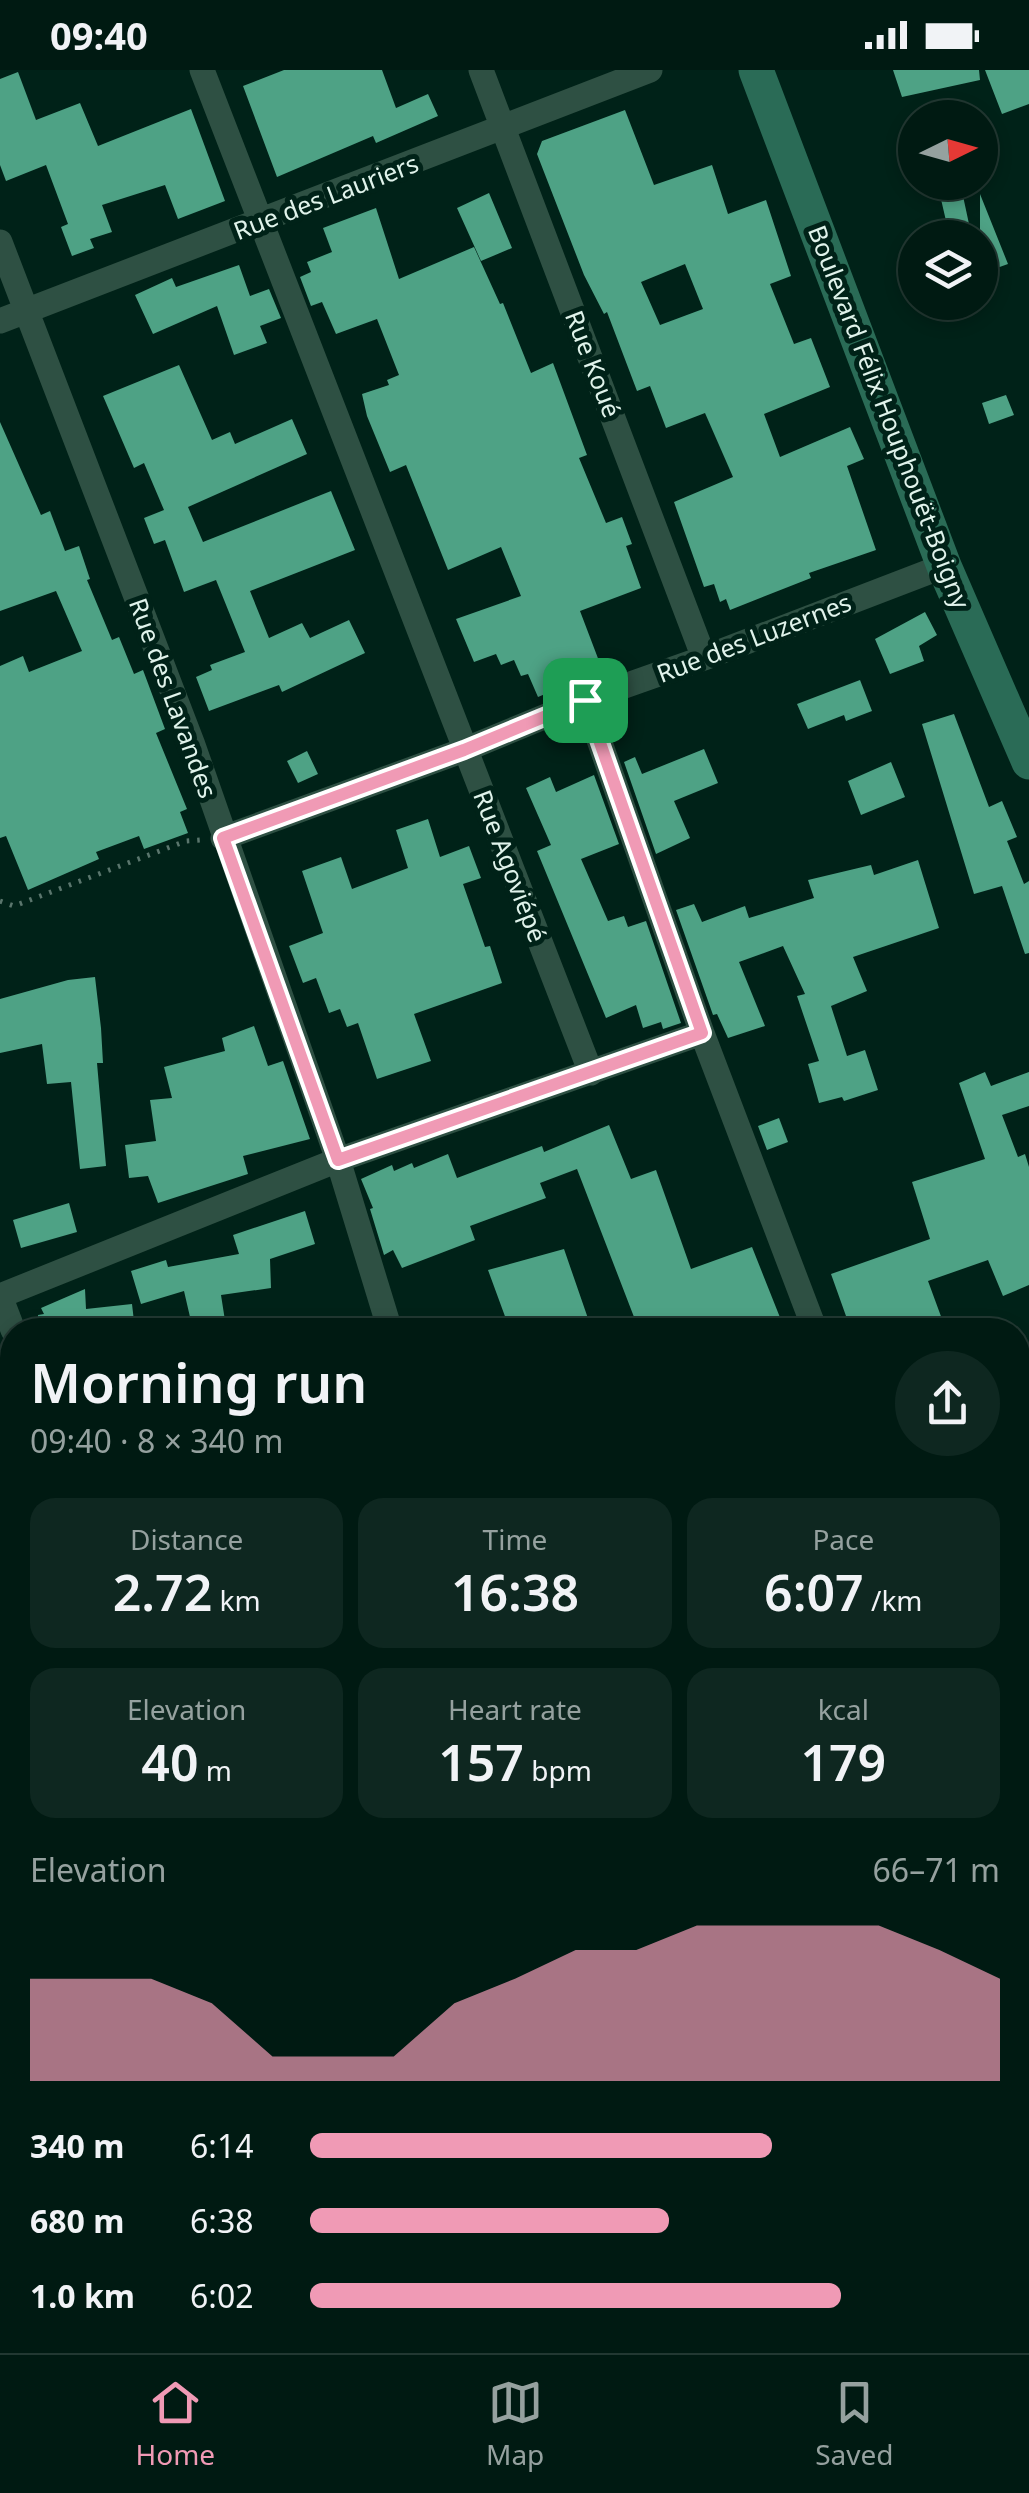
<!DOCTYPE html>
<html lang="en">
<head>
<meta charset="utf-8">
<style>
  body { margin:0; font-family:"Noto Sans",sans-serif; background:#0e2720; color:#f1f3f6; height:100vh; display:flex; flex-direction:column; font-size:38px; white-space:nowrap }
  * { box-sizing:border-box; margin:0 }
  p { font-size:32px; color:#95a19f }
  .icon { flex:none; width:55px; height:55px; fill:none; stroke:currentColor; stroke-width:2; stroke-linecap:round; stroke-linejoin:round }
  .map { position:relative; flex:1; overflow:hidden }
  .side { position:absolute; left:0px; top:1248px; width:1030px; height:1038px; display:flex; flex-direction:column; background:#001a12; border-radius:40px 40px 0 0; box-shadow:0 5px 15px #0003,0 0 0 2px #223832 }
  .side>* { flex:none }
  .needle { width:65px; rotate:85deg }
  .fabs { position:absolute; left:898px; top:30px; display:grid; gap:20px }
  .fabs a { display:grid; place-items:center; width:100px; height:100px; border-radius:50%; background:#001a12; box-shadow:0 5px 15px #0003,0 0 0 2px #223832; font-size:50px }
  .pin { position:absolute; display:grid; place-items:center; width:85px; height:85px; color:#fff; margin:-42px; border-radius:20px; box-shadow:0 5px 15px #0006 }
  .round { display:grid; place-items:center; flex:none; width:105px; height:105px; border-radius:52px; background:#0e2720 }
  .head { display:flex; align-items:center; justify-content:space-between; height:170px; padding:0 30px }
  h1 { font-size:55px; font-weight:600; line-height:75px }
  .stats { display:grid; grid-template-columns:repeat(3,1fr); gap:15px; height:170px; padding:10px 30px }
  .stats div { display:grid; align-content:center; border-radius:25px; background:#0e2720; text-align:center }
  .stats b { font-size:50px; font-weight:600 }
  .stats small { font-size:28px; font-weight:400 }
  .stats p { font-size:28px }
  .chart { height:280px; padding:20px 30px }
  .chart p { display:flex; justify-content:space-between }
  .chart svg { width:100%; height:180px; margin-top:10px; fill:#f09ab5; opacity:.7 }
  ul { padding:0 30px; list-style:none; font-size:32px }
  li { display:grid; grid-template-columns:160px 120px 1fr; align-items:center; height:75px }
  li i { height:25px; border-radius:12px; background:#f09ab5 }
  .status { display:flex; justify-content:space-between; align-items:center; height:70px; padding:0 50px; background:#001a12; direction:ltr }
  .status svg { height:28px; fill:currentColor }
  .tabs { display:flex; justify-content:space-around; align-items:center; height:140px; border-top:2px solid #223832; background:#001a12; font-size:28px; color:#95a19f }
  .tabs a { display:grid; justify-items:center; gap:5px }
  .tabs .active { color:#f09ab5 }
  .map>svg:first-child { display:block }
  .building { fill:#4ea285; fill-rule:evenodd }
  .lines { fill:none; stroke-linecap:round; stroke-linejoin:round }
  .path { stroke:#5a766d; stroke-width:5; stroke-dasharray:2.5 8; stroke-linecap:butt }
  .street { stroke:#2e5043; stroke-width:25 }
  .secondary { stroke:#2a6b56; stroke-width:35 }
  .route-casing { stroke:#fff; stroke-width:20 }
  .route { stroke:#f09ab5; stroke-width:12 }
  .labels { text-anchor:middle; stroke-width:10; stroke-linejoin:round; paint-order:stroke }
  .street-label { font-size:25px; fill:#e0f3eb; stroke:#002218 }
</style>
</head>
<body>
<div class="status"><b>09:40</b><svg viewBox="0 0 49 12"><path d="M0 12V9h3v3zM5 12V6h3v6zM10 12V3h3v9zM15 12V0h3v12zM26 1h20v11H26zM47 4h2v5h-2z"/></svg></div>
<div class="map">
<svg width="1029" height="2283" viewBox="0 0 1029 2283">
  <rect width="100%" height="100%" fill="#002218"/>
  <path class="building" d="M284,0H382L396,38L428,24L438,46L376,73L373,66L277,107L243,16Z
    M893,0H979L980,10L902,27Z
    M985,0H1029V34L1002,44Z
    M18,2L36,50L80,33L98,76L191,39L225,131L178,149L165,115L102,135L112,162L90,169L94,178L72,186L61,157L68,154L46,95L6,111L0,95V9Z
    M625,40L654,115L712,95L728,144L766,130L791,206L770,214L794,274L811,268L830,317L764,344L780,387L850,357L864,389L847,396L876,480L809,503L811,508L730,540L726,529L720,532L714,514L704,517L674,432L733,407L705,343L666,358L650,316L637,321L607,242L604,244L584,205L537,84L542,71ZM685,194L703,239L660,255L641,212Z
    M937,112H960L972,168H950Z
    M489,123L512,178L481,191L457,138Z
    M980,124L1008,194L980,204Z
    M376,138L399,209L474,177L500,234L503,233L531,303L553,293L587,385L579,388L606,453L622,447L632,474L626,476L641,518L580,541L599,591L570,603L574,612L538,627L528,604L521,606L514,590L501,595L496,584L474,592L456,549L521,526L501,477L448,500L406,395L390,402L367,346L362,324L389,315L387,310L399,305L377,249L336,264L322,232L311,236L300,207L311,202L307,192L332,182L323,158Z
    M239,195L250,226L269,219L281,248L260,256L267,273L234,285L217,236L153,264L135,225L172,208L176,217Z
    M179,295L212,370L230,362L235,374L292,349L307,384L188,437L203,472L331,421L355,480L250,521L269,568L302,553L310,568L349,550L365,583L282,622L279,615L209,641L196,607L212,600L210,595L245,582L216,510L184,522L165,470L154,474L144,448L164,440L144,393L134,398L103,326Z
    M1006,325L1014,345L989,354L982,333Z
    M0,352L41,445L50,441L65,481L79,476L90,509L87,510L112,570L119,567L134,604L143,600L165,659L156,663L187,739L180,742L188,763L144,779L139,766L96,782L99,789L28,820L6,766L0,768V596L23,586L29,602L82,581L56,521L0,541Z
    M925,542L937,565L919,576L924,591L890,604L875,569Z
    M860,610L872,641L846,651L844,645L808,659L797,634Z
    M954,644L989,737L1002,731L1017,767L1007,771L1024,814L1029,811V883L1025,884L1002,816L974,824L922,654Z
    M704,679L718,713L674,731L690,768L656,784L624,692L635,687L642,704Z
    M307,681L318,704L298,713L287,691Z
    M891,692L905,727L861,745L848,711Z
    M594,705L619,774L581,789L608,851L624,846L628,857L646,851L681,953L663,959L661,952L643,958L636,935L606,948L537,781L551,775L526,718L550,707L556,722Z
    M428,749L440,787L469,776L481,808L463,814L485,877L490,876L502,913L414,944L431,991L377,1009L358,953L347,957L340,939L329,943L316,908L303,913L289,876L323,863L302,801L341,787L352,819L408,798L396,760Z
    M918,790L939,858L853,887L867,921L831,936L847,986L865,980L878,1020L844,1031L842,1027L819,1033L808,994L819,991L797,926L805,924L783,876L739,892L765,956L728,968L717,944L713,945L676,840L694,834L702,852L745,836L749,848L814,828L808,810L871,795L874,805Z
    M95,907L101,958L103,993H97L106,1096L80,1099L71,1012L47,1014L42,974L0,983V929L68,910Z
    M254,956L268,996L283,991L310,1069L243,1086L248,1104L158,1133L148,1106L129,1108L125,1075L156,1071L150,1030L172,1028L164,997L225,981L222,968Z
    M985,1002L991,1016L1029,1002V1036L1002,1045L1018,1087L1025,1084L1029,1097V1215L1003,1226L988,1190L928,1211L946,1260H851L831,1204L930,1169L912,1112L985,1089L959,1013Z
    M779,1048L788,1072L767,1080L758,1056Z
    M609,1055L631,1109L656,1100L691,1199L752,1177L785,1260H639L577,1099L540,1113L546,1128L470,1156L475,1170L402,1198L393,1180L384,1185L370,1139L373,1138L361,1109L392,1095L394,1101L412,1093L414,1098L448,1084L457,1108L542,1076L544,1082Z
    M69,1133L77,1162L21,1178L13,1150Z
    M305,1141L315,1174L270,1189L271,1218L221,1225L226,1257L193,1260L184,1221L141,1234L131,1201L166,1190L168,1197L239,1184L233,1165Z
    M564,1179L592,1260H510L488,1200Z
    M85,1219L86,1239L132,1234L135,1260H39L38,1245L44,1244L41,1238Z"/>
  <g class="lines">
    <path class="path" d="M0,831L14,836L186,771L200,770"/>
    <path class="street" d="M202,0L591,1003
      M481,0L704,588
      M0,172L193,675L338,1090L390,1260
      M0,251L650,0
      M585,630L702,963L815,1260
      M223,768L464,680L585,630L704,588L944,496
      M13,1260L0,1226L338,1090L702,963
      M0,1584L12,1579
      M1018,1626L1029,1622
      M1018,1970L1029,1966
      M0,2042L12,2074
      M0,2175L12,2171
      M89,2272L93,2283
      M391,2272L395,2283
      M772,2272L776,2283"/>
    <path class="secondary" d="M756,0L944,496L1029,692"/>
  </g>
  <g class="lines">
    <defs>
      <path id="route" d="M585,630L702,963L338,1090L223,768L464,680Z"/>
    </defs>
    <use href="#route" class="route-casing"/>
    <use href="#route" class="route"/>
  </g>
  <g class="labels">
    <g class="street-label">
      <text transform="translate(326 127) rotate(-21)" y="9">Rue des Lauriers</text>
      <text transform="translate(593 294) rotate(69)" y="9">Rue Koué</text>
      <text transform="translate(889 347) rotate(69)" y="9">Boulevard Félix Houphouët-Boigny</text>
      <text transform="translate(754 568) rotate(-21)" y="9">Rue des Luzernes</text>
      <text transform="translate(173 628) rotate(70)" y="9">Rue des Lavandes</text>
      <text transform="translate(510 796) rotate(69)" y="9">Rue Agoviépé</text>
    </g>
  </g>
</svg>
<div class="fabs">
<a><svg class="needle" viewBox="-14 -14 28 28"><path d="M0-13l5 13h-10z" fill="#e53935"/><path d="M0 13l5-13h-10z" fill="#95a19f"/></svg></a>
<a><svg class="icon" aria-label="layers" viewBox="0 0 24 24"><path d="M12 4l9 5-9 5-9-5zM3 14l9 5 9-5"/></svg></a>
</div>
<div class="pin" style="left:585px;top:630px;background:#1e9e55"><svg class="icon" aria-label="arrive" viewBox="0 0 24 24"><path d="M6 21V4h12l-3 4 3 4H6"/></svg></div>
<section class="side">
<div class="head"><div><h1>Morning run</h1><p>09:40 · 8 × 340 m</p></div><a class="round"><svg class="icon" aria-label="share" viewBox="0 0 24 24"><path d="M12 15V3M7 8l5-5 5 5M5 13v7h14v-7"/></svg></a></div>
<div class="stats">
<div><p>Distance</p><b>2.72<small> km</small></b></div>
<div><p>Time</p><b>16:38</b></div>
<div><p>Pace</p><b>6:07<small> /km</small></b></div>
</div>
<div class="stats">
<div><p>Elevation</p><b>40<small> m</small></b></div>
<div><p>Heart rate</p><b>157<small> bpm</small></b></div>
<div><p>kcal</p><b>179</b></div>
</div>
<div class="chart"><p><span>Elevation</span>66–71 m</p>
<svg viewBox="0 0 160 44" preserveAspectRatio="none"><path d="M0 44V19L10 19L20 19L30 25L40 38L50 38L60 38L70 25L80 19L90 12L100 12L110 6L120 6L130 6L140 6L150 12L160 19V44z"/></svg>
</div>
<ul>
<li><b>340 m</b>6:14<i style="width:67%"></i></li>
<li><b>680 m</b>6:38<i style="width:52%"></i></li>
<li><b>1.0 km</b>6:02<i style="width:77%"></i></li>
</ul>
</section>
</div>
<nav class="tabs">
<a class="active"><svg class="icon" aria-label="home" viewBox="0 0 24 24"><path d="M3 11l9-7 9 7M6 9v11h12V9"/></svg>Home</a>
<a><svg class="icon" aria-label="map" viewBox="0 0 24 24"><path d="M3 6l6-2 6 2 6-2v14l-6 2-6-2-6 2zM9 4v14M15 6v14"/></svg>Map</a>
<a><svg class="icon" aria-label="saved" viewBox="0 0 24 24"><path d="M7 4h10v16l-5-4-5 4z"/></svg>Saved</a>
</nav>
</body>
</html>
